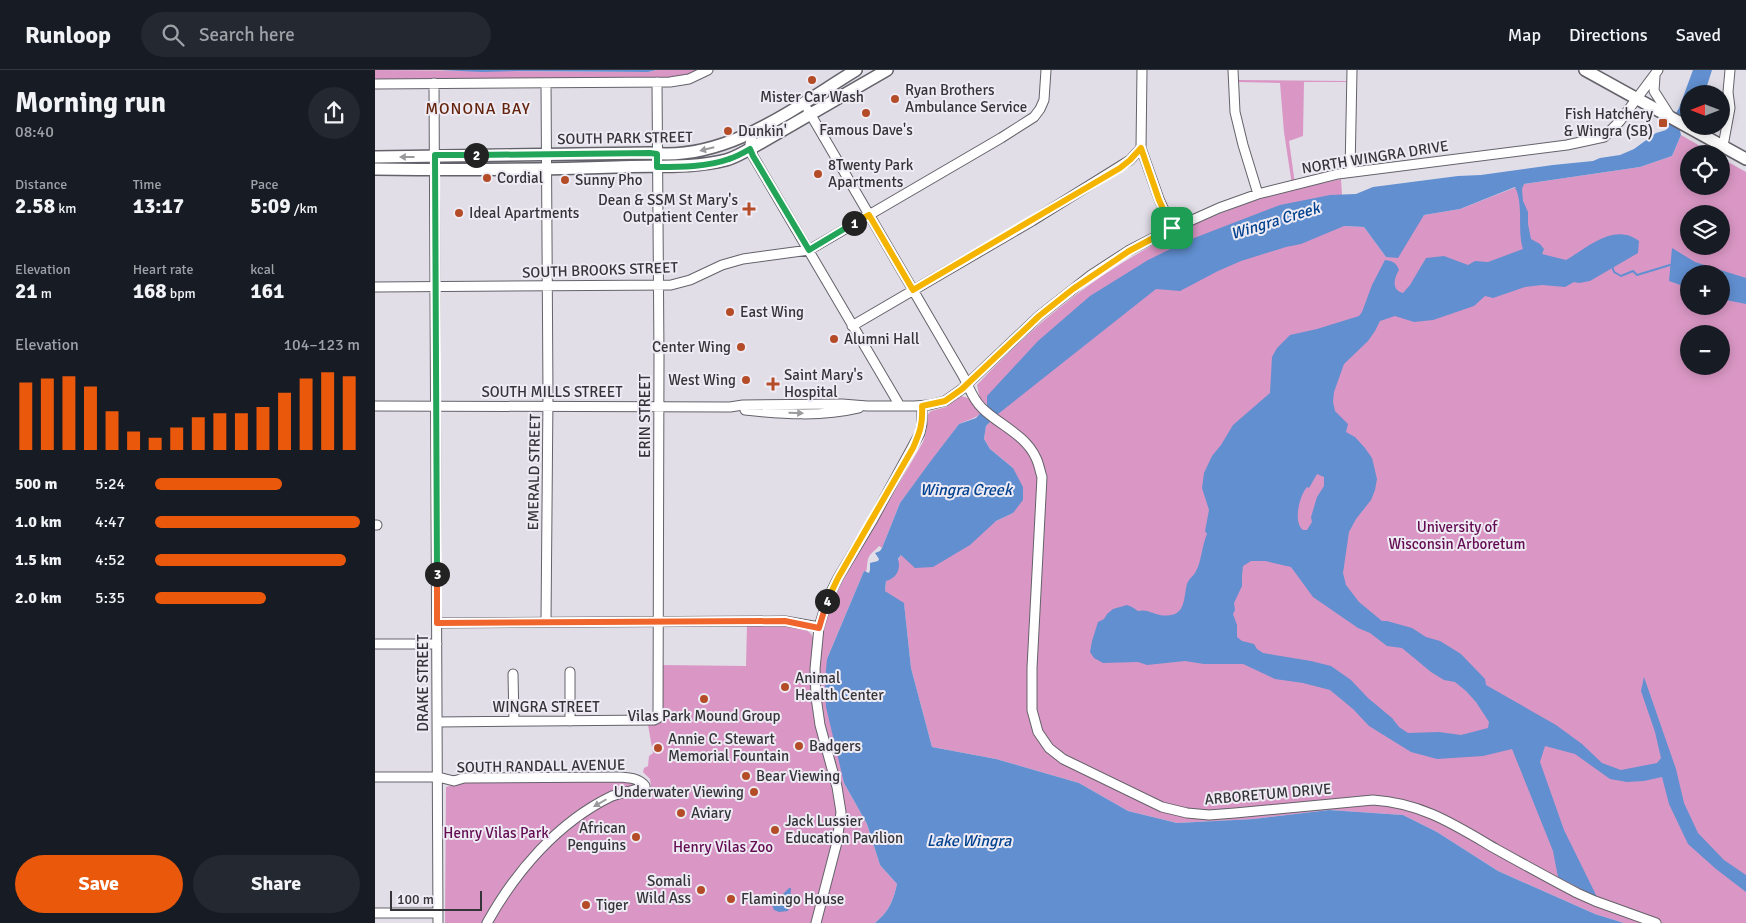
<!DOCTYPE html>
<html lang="en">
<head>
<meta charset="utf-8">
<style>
  body { margin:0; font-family:Signika,sans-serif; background:#242831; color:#f1f3f6; height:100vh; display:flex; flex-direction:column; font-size:19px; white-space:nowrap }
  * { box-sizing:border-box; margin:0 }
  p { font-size:16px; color:#9ea1a6 }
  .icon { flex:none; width:28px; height:28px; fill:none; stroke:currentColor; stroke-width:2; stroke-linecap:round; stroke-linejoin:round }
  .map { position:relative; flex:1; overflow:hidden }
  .side { display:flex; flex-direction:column; background:#171b24; width:375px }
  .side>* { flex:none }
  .needle { width:32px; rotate:270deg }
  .controls { position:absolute; left:1305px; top:15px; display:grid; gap:10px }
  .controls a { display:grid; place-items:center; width:50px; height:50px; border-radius:50%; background:#171b24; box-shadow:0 2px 12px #0003; font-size:25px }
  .scale { position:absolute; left:15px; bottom:12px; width:92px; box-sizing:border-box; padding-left:5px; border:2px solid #353438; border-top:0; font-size:14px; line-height:18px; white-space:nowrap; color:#353438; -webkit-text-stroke:4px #eeebf4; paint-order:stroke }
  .pin { position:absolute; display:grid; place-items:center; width:42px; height:42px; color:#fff; margin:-21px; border-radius:10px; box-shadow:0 2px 8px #0006 }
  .km { position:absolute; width:25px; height:25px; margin:-12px; border-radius:50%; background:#222; color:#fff; font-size:14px; line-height:25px; text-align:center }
  .round { display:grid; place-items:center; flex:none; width:52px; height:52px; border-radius:26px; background:#242831 }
  .headline { display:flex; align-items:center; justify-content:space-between; height:85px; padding:0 15px }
  h1 { font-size:28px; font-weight:800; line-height:38px }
  .stats { display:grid; grid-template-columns:repeat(3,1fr); gap:8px; height:85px; padding:5px 15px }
  .stats div { display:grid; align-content:center }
  .stats b { font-size:21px; font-weight:800 }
  .stats small { font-size:14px; font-weight:400 }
  .stats p { font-size:14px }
  .chart { height:140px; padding:10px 15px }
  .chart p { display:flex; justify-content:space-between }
  .chart svg { width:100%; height:90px; margin-top:5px; stroke:#ea580c; stroke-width:6 }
  .action { display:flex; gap:10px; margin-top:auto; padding:10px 15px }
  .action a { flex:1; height:58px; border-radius:30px; background:#ea580c; color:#fff; font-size:20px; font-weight:800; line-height:58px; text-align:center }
  .action a+a { background:#242831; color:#f1f3f6 }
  ul { padding:0 15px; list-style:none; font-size:16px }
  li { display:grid; grid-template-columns:80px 60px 1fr; align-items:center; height:38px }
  li i { height:12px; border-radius:6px; background:#ea580c }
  header { display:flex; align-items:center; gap:30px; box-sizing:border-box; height:70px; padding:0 25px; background:#171b24; border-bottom:1px solid #363941 }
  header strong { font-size:24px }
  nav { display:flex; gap:28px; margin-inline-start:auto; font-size:18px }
  .search { width:350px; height:45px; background:#242831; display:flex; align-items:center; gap:12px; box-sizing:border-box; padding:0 18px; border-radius:28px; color:#9ea1a6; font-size:19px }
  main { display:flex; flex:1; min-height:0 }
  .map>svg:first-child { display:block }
  .green { fill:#da97c5; fill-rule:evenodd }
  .water { fill:#618fd0; fill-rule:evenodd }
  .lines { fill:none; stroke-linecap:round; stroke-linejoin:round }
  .stream { stroke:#618fd0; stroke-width:2 }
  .minor-casing { stroke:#64626a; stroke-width:11 }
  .major-casing { stroke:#64626a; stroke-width:14 }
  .minor { stroke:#fff; stroke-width:9 }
  .major { stroke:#fff; stroke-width:11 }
  .oneway { fill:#9a9a9c }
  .split-1-casing { stroke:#fff; stroke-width:10 }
  .split-2-casing { stroke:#fff; stroke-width:10 }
  .split-3-casing { stroke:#fff; stroke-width:10 }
  .split-4-casing { stroke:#fff; stroke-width:10 }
  .split-5-casing { stroke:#fff; stroke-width:10 }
  .split-1 { stroke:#f5b400; stroke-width:6 }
  .split-2 { stroke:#22a559; stroke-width:6 }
  .split-3 { stroke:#22a559; stroke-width:6 }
  .split-4 { stroke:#f0652b; stroke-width:6 }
  .split-5 { stroke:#f5b400; stroke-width:6 }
  .poi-dot { fill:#b44c28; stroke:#eeebf4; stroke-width:2 }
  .labels { text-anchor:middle; stroke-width:4; stroke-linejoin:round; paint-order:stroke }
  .poi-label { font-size:15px; fill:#353438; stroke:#eeebf4; text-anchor:start }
  .street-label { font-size:15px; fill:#353438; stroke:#eeebf4 }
  .park-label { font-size:15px; fill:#640c52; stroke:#eeebf4 }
  .neighbourhood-label { font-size:16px; letter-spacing:1px; fill:#64230b; stroke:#eeebf4 }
  .water-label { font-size:16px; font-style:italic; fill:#02428f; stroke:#eeebf4 }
</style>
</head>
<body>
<header>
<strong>Runloop</strong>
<div class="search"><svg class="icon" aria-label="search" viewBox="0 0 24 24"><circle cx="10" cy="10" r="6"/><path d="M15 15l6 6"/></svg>Search here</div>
<nav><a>Map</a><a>Directions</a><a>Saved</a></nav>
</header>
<main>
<section class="side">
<div class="headline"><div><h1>Morning run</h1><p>08:40</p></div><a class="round"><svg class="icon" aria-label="share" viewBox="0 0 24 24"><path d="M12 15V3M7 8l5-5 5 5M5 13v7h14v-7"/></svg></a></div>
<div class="stats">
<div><p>Distance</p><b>2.58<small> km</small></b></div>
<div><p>Time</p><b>13:17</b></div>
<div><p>Pace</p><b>5:09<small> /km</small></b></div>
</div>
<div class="stats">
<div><p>Elevation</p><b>21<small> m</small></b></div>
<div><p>Heart rate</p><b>168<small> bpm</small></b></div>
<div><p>kcal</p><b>161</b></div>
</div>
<div class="chart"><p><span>Elevation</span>104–123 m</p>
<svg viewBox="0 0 160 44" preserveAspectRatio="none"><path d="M5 44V11M15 44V9M25 44V8M35 44V13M45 44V25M55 44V35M65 44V38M75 44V33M85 44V28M95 44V26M105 44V26M115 44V23M125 44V16M135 44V9M145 44V6M155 44V8"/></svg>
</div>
<ul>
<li><b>500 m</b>5:24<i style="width:62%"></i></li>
<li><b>1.0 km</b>4:47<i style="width:100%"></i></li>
<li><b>1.5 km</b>4:52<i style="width:93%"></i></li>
<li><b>2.0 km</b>5:35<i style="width:54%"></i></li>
</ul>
<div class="action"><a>Save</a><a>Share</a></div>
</section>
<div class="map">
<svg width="1371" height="853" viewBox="0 0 1371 853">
  <rect width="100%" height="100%" fill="#e1dee7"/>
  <path class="green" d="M0,0L273,2L281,0H333L314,9L0,10Z
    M863,10L972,11V12H929L928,66L914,71L920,114L917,115L909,62L905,13L863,12Z
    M1306,65L1339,84H1314V116H1346V88L1371,102V853H1249L1220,844L1123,801L1062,762L1028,745L954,740L879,749L802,753L753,741L704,713L621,689L557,677L536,598L529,534L510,521L511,511L526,485L621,451L638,443V398L615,379L609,369L611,356L623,344L605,329L602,315C684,227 773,165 888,128C913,119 940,115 966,109L969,156L989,157L1011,187L1049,145L1085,139L1149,114L1265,97L1297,86ZM1314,144H1346V176H1314ZM1314,204H1346V236H1314ZM1314,264H1346V296H1314Z
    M586,326L593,328L606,343C600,349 592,350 584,354L525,433L507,478L504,476C501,480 498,481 495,485C491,491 493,496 491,502L489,501L452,589L469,713L492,754L505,795L522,814C518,832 514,841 500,853H70L71,717L90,711H247L261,713L267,722L274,721L276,717L275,709L268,702L269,698L273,696L274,686L278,683L273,655H280L286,651L287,595L371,596L372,555C386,555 437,551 438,569L447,570L452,545L467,512L548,372L551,363L553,344L556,341L571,337Z"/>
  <path class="water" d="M65,0H281L273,2L142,1L107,2Z
    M1318,0H1337L1331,19L1327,24H1314V42L1305,61L1306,65L1297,86L1265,97L1149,114L1147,119L1148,131L1153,142V154L1156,169L1165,174L1169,179L1167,184L1191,190C1212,178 1239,152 1264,171L1263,183L1215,211L1204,213L1199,212L1190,217L1167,215L1150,217L1118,228L1110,226L1099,236L1058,250L1039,252L1020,246L1005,251L1000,261L993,271L969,294L959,322L958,332L960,341L973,354L971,362L980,367L990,378L997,388L1002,409L1000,420L996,430L981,449L974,462L968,503L971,515L984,532L1007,551H1012L1037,558L1051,567L1065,571L1086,584L1110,609L1111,615L1181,655L1207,674L1227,693L1246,700L1282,693L1286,688L1280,662L1266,621L1269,607L1301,699L1309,733L1323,763L1349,790L1371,805V822L1341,799L1313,774L1294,734L1287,707L1269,711L1252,712L1235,709L1200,684L1170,676L1165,692L1189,760L1222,827L1183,807L1178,781L1137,679L1108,686L1062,689L1036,682L994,656L978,639L955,620L928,613L900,609L868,594H829L810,591L772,595L763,592L728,593L719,588L715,582L717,571L723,552L729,549L732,544L738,539L752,535L757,537L763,541C775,538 781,548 796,545C811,543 809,524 812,514C814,508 819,506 821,501C826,493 827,475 832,464L830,461L834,440L827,418L829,403L837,386L846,375L858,355L895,323L897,287L902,278L915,265L942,259L984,246L987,242L997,215L1010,190C1017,191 1021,192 1024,200C1019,208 1016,220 1028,223L1035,215L1051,188L1069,186L1093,195L1100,191L1113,192L1148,179C1142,160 1149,135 1140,117L1085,139L1049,145L1023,188L1011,187L989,157L969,156L926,174L911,177L866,191L843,201L805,221L781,219L623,344L611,356L609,369L615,379L638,398L648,417V430L638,443L621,451L595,475L558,497L540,498L526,485L523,489C526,499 522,508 511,511L510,521L529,533L536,598L557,677L621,689L704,713L753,741L802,753L879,749L954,740L1028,745L1062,762L1123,801L1220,844L1249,853H500C514,841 518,832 522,814L505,795L492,754L469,713L451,637L450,610L452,589L489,501L494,503L495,500V493L503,491L504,489L500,483L505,481L507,478L525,433L555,392L584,354L601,348L612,336V326L663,271L715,226L773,190L814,170L905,135L955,125L981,124L998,117L1083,106L1106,105L1178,95L1218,91L1225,88L1245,85L1259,79L1281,63L1291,60L1304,38ZM942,404L949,407V416L942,427L936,447L937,452L932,460H928C918,453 924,426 932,417L934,418ZM876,491H890L916,497L938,527L983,558L995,563L1012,576L1027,578L1056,602L1069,610L1080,612L1091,621L1101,632L1114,652L1113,658L1086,665L1064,662L1033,663L1024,657L1017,648L993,628L976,610L956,596L936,591L888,583L882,579L879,574L867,571L862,567V555L858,544L860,540L859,533L867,516V506L868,496Z
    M1297,178L1320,192L1371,208V234L1346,229V204H1314V218L1294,211Z
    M414,818H416L415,834L413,841L404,842L399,840L397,835V832L403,829Z"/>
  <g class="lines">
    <path class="stream" d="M1237,196L1239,202L1246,206L1258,201L1262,205L1295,195"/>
    <defs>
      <path id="minor" d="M858,0L860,42L868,75L883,124
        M1280,6L1279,21L1295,46
        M59,13L63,853
        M171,13L173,325L171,552
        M0,14L295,12L314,9L333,0
        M433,40L587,304C594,316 597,329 607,338C624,355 650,364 661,388C664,394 665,401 667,407L657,598V640L663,662L674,678L688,689L787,737L812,743L834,745L860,743L998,730C1047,733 1080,755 1121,779C1148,794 1175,809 1202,823L1220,831L1281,853
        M379,61L375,74L378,86L525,336
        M1348,76L1355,38L1353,22L1355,0
        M766,78L784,129L797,158
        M975,102L977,0
        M0,217L296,215L315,210L347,195L368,189L434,180L626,68L659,47L665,39L669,30L671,0
        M477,256L657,151L755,90L766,78L767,0
        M0,336L355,337L368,335L467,334L492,336H539L554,335L570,331L587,319L664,246L716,205L753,181L788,163L844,138L883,124L963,104L1192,75L1229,67L1245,51L1283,0
        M370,340C407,344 447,347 484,338
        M0,455H2
        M62,553L410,551L444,557
        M0,574H62
        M195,602V651
        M138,604L139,651
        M62,652L279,650L283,648L284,286L282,12
        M0,707H63L79,711L89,708L245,707C255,708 264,708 270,716C260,721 248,722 237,726C183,752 141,801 112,853
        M0,843H63
        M441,853L462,772L466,742L462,717L445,655L441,627L440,599L444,557L453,528L463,508L497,451L545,363L547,354V336"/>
      <path id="major" d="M1210,0L1371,89
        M0,87L275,83C351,92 419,38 481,0
        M0,99C80,100 160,100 241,97C278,95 315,99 351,90C359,88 367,83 375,79L512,0"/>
    </defs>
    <use href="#minor" class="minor-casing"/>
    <use href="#major" class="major-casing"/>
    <use href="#minor" class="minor"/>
    <use href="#major" class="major"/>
  </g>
  <defs><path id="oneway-solid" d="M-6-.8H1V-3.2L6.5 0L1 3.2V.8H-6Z" transform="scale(1.25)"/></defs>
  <g class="oneway">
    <use href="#oneway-solid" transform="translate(332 79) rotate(166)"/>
    <use href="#oneway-solid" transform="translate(32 87) rotate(180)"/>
    <use href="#oneway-solid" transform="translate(421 343) rotate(2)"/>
    <use href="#oneway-solid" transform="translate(225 733) rotate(150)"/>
  </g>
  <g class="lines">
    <defs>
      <path id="split-1" d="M479,153L494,145L538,220L745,98L755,90L766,78L784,130L797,158"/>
      <path id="split-2" d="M101,85L275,83L282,84V97C306,97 332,97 354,89C361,87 368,83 375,79L378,86L434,180L479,153"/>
      <path id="split-3" d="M62,504L60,85H101"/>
      <path id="split-4" d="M62,504V553L410,551L444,558L452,531"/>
      <path id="split-5" d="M452,531L463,508L538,378C545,362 548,354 547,336L570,331L587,319L664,246L698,219L754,181L797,158"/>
    </defs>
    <use href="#split-1" class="split-1-casing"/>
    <use href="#split-2" class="split-2-casing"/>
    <use href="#split-3" class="split-3-casing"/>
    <use href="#split-4" class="split-4-casing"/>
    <use href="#split-5" class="split-5-casing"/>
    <use href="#split-1" class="split-1"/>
    <use href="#split-2" class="split-2"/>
    <use href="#split-3" class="split-3"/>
    <use href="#split-4" class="split-4"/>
    <use href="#split-5" class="split-5"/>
  </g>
  <g class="poi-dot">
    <circle cx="437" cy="10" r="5"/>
    <circle cx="520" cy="29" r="5"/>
    <circle cx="491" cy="43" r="5"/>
    <rect x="1283" y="48" width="10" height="10" rx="2.5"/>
    <circle cx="353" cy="61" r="5"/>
    <circle cx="443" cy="104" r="5"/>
    <circle cx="112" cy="108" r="5"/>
    <circle cx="190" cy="110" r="5"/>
    <path d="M371.5 131.5h5v5h5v5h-5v5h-5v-5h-5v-5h5z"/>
    <circle cx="84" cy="143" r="5"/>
    <circle cx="355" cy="242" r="5"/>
    <circle cx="459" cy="269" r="5"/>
    <circle cx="366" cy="277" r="5"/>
    <circle cx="371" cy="310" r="5"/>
    <path d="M395.5 306.5h5v5h5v5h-5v5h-5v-5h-5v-5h5z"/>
    <circle cx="410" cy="617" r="5"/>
    <circle cx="329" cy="629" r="5"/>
    <circle cx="424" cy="676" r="5"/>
    <circle cx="283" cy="678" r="5"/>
    <circle cx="371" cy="706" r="5"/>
    <circle cx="379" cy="722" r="5"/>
    <circle cx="306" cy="743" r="5"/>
    <circle cx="400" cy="760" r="5"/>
    <circle cx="261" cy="767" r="5"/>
    <circle cx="326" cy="820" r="5"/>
    <circle cx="356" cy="829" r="5"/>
    <circle cx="211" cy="835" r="5"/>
  </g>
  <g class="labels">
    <g class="poi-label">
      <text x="530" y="25">Ryan Brothers<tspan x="530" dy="17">Ambulance Service</tspan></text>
      <text x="437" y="32" text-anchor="middle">Mister Car Wash</text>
      <text x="1278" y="49" text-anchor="end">Fish Hatchery<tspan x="1278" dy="17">&amp; Wingra (SB)</tspan></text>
      <text x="491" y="65" text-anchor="middle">Famous Dave's</text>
      <text x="363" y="66">Dunkin'</text>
      <text x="453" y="100">8Twenty Park<tspan x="453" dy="17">Apartments</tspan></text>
      <text x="122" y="113">Cordial</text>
      <text x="200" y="115">Sunny Pho</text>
      <text x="363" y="135" text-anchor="end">Dean &amp; SSM St Mary's<tspan x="363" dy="17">Outpatient Center</tspan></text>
      <text x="94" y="148">Ideal Apartments</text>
      <text x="365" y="247">East Wing</text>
      <text x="469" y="274">Alumni Hall</text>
      <text x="356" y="282" text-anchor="end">Center Wing</text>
      <text x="409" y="310">Saint Mary's<tspan x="409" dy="17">Hospital</tspan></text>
      <text x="361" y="315" text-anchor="end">West Wing</text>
      <text x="420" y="613">Animal<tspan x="420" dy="17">Health Center</tspan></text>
      <text x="329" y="651" text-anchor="middle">Vilas Park Mound Group</text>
      <text x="293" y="674">Annie C. Stewart<tspan x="293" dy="17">Memorial Fountain</tspan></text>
      <text x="434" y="681">Badgers</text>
      <text x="381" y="711">Bear Viewing</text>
      <text x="369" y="727" text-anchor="end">Underwater Viewing</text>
      <text x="316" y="748">Aviary</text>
      <text x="410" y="756">Jack Lussier<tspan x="410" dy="17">Education Pavilion</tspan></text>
      <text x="251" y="763" text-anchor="end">African<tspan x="251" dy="17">Penguins</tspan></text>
      <text x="316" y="816" text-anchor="end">Somali<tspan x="316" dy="17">Wild Ass</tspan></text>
      <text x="366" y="834">Flamingo House</text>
      <text x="221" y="840">Tiger</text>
    </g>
    <g class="street-label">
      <text transform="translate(250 68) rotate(-1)" y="5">SOUTH PARK STREET</text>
      <text transform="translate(1000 87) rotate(-9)" y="5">NORTH WINGRA DRIVE</text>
      <text transform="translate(225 200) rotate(-2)" y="5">SOUTH BROOKS STREET</text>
      <text x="177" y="327">SOUTH MILLS STREET</text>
      <text transform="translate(270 346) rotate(-90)" y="5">ERIN STREET</text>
      <text transform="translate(159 402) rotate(-89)" y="5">EMERALD STREET</text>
      <text transform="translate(48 613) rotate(-90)" y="5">DRAKE STREET</text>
      <text x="171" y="642">WINGRA STREET</text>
      <text transform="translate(166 696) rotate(-1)" y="5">SOUTH RANDALL AVENUE</text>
      <text transform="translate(893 724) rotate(-5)" y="5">ARBORETUM DRIVE</text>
    </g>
    <g class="park-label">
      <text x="1082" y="462">University of<tspan x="1082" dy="17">Wisconsin Arboretum</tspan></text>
      <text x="121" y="768">Henry Vilas Park</text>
      <text x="348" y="782">Henry Vilas Zoo</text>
    </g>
    <g class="neighbourhood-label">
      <text x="103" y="44">MONONA BAY</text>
    </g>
    <g class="water-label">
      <text transform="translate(900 150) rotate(-17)" y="6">Wingra Creek</text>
      <text x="591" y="425">Wingra Creek</text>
      <text x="594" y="776">Lake Wingra</text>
    </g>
  </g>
</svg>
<div class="controls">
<a><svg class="needle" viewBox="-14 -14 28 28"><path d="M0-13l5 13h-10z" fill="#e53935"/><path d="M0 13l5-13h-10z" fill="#9ea1a6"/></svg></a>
<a><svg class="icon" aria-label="locate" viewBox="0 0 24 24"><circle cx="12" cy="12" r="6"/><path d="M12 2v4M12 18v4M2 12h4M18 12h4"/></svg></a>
<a><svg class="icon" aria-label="layers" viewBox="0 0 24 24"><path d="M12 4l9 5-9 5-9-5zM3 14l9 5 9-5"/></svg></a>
<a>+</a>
<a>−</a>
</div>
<div class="scale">100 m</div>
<div class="pin" style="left:797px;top:158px;background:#1e9e55"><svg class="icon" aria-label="arrive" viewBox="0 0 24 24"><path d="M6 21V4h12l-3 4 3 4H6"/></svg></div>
<b class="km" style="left:479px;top:153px">1</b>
<b class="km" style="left:101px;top:85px">2</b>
<b class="km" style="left:62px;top:504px">3</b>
<b class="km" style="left:452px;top:531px">4</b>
</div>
</main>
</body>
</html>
